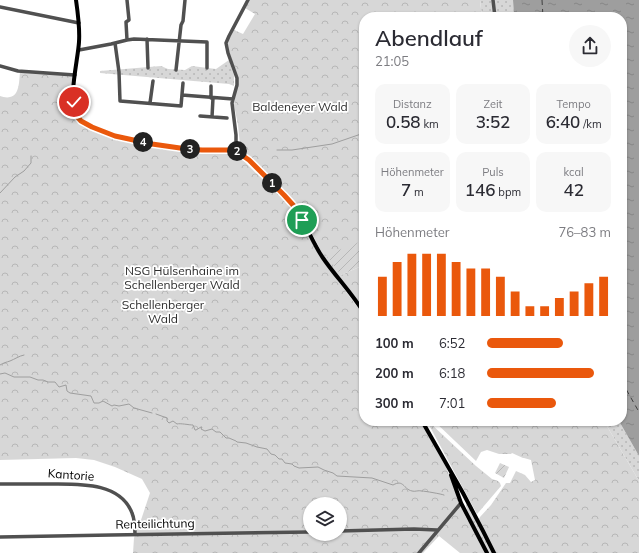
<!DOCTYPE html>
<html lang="de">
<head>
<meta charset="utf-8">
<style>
  body { margin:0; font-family:Mulish,sans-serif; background:#f7f7f7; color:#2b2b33; height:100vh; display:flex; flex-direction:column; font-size:15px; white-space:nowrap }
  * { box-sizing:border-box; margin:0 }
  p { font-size:13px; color:#7c7c81 }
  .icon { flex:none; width:22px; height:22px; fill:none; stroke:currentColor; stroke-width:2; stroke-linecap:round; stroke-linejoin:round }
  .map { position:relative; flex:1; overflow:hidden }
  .details { position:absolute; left:359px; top:12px; width:268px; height:414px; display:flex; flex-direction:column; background:#fff; border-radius:16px; box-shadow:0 1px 3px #0004 }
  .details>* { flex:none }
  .fabs { position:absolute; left:303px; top:497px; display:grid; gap:8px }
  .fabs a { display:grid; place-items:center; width:44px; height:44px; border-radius:50%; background:#fff; box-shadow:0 1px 3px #0004; font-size:20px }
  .pin { position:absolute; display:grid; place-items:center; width:34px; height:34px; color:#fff; margin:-17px; border:2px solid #fff; border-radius:50%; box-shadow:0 1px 4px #0007 }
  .km { position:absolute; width:20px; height:20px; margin:-10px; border-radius:50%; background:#222; color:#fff; font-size:11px; line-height:20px; text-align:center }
  .round { display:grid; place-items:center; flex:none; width:42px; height:42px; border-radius:21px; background:#f7f7f7 }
  .summary { display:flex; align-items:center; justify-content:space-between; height:68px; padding:0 16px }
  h1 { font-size:22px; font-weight:600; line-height:30px }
  .metrics { display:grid; grid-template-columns:repeat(3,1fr); gap:6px; height:68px; padding:4px 16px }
  .metrics div { display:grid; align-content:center; border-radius:10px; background:#f7f7f7; text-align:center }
  .metrics b { font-size:17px; font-weight:600 }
  .metrics small { font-size:11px; font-weight:400 }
  .metrics p { font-size:11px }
  .chart { height:112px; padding:8px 16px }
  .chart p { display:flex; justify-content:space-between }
  .chart svg { width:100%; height:72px; margin-top:4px; stroke:#ea580c; stroke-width:6 }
  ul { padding:0 16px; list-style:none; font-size:13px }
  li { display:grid; grid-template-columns:64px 48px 1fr; align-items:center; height:30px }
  li i { height:10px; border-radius:5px; background:#ea580c }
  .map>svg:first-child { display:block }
  .grass { fill:url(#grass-dots) }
  .forest { fill:url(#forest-crowns); fill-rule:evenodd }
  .garden { fill:url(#garden-furrows) }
  .water { fill:url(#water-ripples) }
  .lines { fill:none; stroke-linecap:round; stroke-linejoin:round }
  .stream { stroke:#9e9e9e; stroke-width:1 }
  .ferry { stroke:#3f3f3f; stroke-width:1; stroke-dasharray:5 4; stroke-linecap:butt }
  .minor { stroke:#505050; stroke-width:3.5 }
  .major { stroke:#000; stroke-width:4 }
  .route-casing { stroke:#fff; stroke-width:8 }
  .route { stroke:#ea580c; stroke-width:5 }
  .labels { text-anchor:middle; stroke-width:3.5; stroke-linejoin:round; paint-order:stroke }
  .park-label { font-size:12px; fill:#2e2e2e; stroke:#fff }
  .street-label { font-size:12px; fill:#000; stroke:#fff }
</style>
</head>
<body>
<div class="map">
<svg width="639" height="553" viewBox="0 0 639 553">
  <defs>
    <pattern id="grass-dots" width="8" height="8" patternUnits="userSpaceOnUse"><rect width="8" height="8" fill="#d7d7d7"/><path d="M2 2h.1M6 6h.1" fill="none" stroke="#b7b7b7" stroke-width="1.8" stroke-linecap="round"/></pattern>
    <pattern id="forest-crowns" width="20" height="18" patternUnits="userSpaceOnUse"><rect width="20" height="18" fill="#d7d7d7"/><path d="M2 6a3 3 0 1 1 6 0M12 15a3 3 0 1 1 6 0" fill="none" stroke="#b7b7b7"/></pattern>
    <pattern id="garden-furrows" width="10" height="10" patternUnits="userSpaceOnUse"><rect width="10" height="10" fill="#d7d7d7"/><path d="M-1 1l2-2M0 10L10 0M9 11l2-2" fill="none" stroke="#b7b7b7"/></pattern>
    <pattern id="water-ripples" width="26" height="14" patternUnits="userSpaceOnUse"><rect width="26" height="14" fill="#9e9e9e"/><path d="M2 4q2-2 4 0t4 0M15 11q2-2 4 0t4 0" fill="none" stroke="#868686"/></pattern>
  </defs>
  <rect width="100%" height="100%" fill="#fff"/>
  <path class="grass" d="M480,0H513L514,17H482Z
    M229,60L234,76V86L229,84L100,73V71L161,66L168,69L185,70L192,66L216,69Z
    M604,421H619L639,456V481Z
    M466,504H467L492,553H488L467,510Z"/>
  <path class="forest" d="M249,0H480L482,17H364V238L341,275L364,265V310L323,255L304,218L295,205L251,158L241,150L240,145L238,125L234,105L238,78L235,68L229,52L228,44L229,38L234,30L243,34L255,14L245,8Z
    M20,72L74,75V112L83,123L152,146L192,152L233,153L239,156L256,173L262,176L278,191L293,207L320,257L362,313L364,317V421H420L446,467L457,495L458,499V502L468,521H469L485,552L484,553H460L439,536L423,553H133L134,538L136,531L137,524L140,523L150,493L142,479L115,467L94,460L76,458L0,460V96C3,97 7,98 10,97C20,95 19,80 20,72ZM310,504H340V534H310Z
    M434,421H604L639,481V553H496L479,519L480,517L491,505L506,483H510L516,471L525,475L531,482L535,480L531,460L524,458H523L512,453L511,454H499L487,450L481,452L476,461Z
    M430,423L476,466L492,479L498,481L500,483L501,486L478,513L477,514L429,425Z"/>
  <path class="garden" d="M364,238V265L341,275L326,255L362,241Z
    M500,463L509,467L504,478L495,473Z"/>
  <path class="water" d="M513,0H639V456L619,421H622V17H514Z"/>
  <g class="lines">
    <path class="stream" d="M277,150H292L332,144L364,133
      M0,193L15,177L24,171L31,163V156
      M0,365C3,363 7,362 10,361C15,359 19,356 24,355
      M0,374L5,373L14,377H30L38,380H43L48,382H55L59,387L66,385L67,391L70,393L91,396L94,403H99L103,401L112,406L114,405L119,406L129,404L134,408L152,413
      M156,414L167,418V421L169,423L173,421L177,424C180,423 189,425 193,425L195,430H196L201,427H202L201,429L205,431L212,429L216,432H220L226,438H229L236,441L237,442L246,443L257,447L267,449L271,454L275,455L279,459H282L285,463L292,464L294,466L299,468L318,467L324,470L333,473L337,476L372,478L393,485C404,479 403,489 412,491C415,492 418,490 422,491C424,491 442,494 444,495"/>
    <path class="ferry" d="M542,0L543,17
      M622,382L639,412"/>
    <path class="minor" d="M127,0L129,20L126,22L127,40
      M493,0L495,17
      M0,7L79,23
      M147,39L148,68
      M115,43L119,72L120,101L181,106L183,83
      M79,50L111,44L127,40L134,39L207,42V68
      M0,66L18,71L75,75
      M176,70L181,25L183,21L185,0
      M182,95L233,99
      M211,98V86
      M150,103L153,81
      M200,116L227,118
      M212,117L213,98
      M236,151V135L232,103L237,85V78L228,53L226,43L229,36L248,0
      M0,484C19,484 39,484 58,484C84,484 121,484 132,513C135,520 135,528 135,535
      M340,531L414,529L437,530
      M0,537L111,535L310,532
      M419,553L461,503"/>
    <path class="major" d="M76,0C78,14 80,28 79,42C78,60 67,102 77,117C90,136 176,149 200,150C211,151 227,147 236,151C244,154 254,164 259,170C271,182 285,194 295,208C306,223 312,242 323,258C336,277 352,293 364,313
      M422,421L463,493L483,531L494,553
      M451,475L461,503L487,553"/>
  </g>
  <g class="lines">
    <defs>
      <path id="route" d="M74,102L75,114L81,121L92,127L115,136L152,144L187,149L202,150H230L236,151L249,160L284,195L294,206L302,220"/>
    </defs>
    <use href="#route" class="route-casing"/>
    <use href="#route" class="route"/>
  </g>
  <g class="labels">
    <g class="park-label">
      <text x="300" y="111">Baldeneyer Wald</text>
      <text x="182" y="275">NSG Hülsenhaine im<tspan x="182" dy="14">Schellenberger Wald</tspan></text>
      <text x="163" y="309">Schellenberger<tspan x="163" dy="14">Wald</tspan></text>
    </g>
    <g class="street-label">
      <text transform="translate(71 475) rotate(4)" y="4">Kantorie</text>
      <text transform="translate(155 524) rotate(-1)" y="4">Renteilichtung</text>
    </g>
  </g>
</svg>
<div class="fabs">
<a><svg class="icon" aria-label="layers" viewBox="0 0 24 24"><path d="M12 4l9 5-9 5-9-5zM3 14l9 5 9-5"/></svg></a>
</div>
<div class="pin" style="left:302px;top:220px;background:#1e9e55"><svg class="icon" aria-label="arrive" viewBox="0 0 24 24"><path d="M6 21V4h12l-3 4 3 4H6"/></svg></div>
<div class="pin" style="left:74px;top:102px;background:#d93025"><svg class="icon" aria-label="check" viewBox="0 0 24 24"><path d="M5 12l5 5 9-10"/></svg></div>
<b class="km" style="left:272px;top:183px">1</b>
<b class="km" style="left:237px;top:151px">2</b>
<b class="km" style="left:190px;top:149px">3</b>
<b class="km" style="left:143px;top:142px">4</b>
<section class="details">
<div class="summary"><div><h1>Abendlauf</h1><p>21:05</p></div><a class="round"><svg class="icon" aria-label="share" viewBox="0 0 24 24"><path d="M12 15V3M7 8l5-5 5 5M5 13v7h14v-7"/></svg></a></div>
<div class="metrics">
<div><p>Distanz</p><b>0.58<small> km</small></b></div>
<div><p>Zeit</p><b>3:52</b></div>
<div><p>Tempo</p><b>6:40<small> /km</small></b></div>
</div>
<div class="metrics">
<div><p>Höhenmeter</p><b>7<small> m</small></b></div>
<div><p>Puls</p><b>146<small> bpm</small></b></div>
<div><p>kcal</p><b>42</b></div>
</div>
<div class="chart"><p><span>Höhenmeter</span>76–83 m</p>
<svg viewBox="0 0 160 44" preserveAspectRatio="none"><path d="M5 44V20M15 44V11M25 44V6M35 44V6M45 44V6M55 44V11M65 44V15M75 44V15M85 44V20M95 44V29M105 44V38M115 44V38M125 44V33M135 44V29M145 44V24M155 44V20"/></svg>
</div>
<ul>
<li><b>100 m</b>6:52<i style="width:61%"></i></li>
<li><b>200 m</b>6:18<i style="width:86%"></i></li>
<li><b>300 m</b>7:01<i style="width:56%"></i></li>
</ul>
</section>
</div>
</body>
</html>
